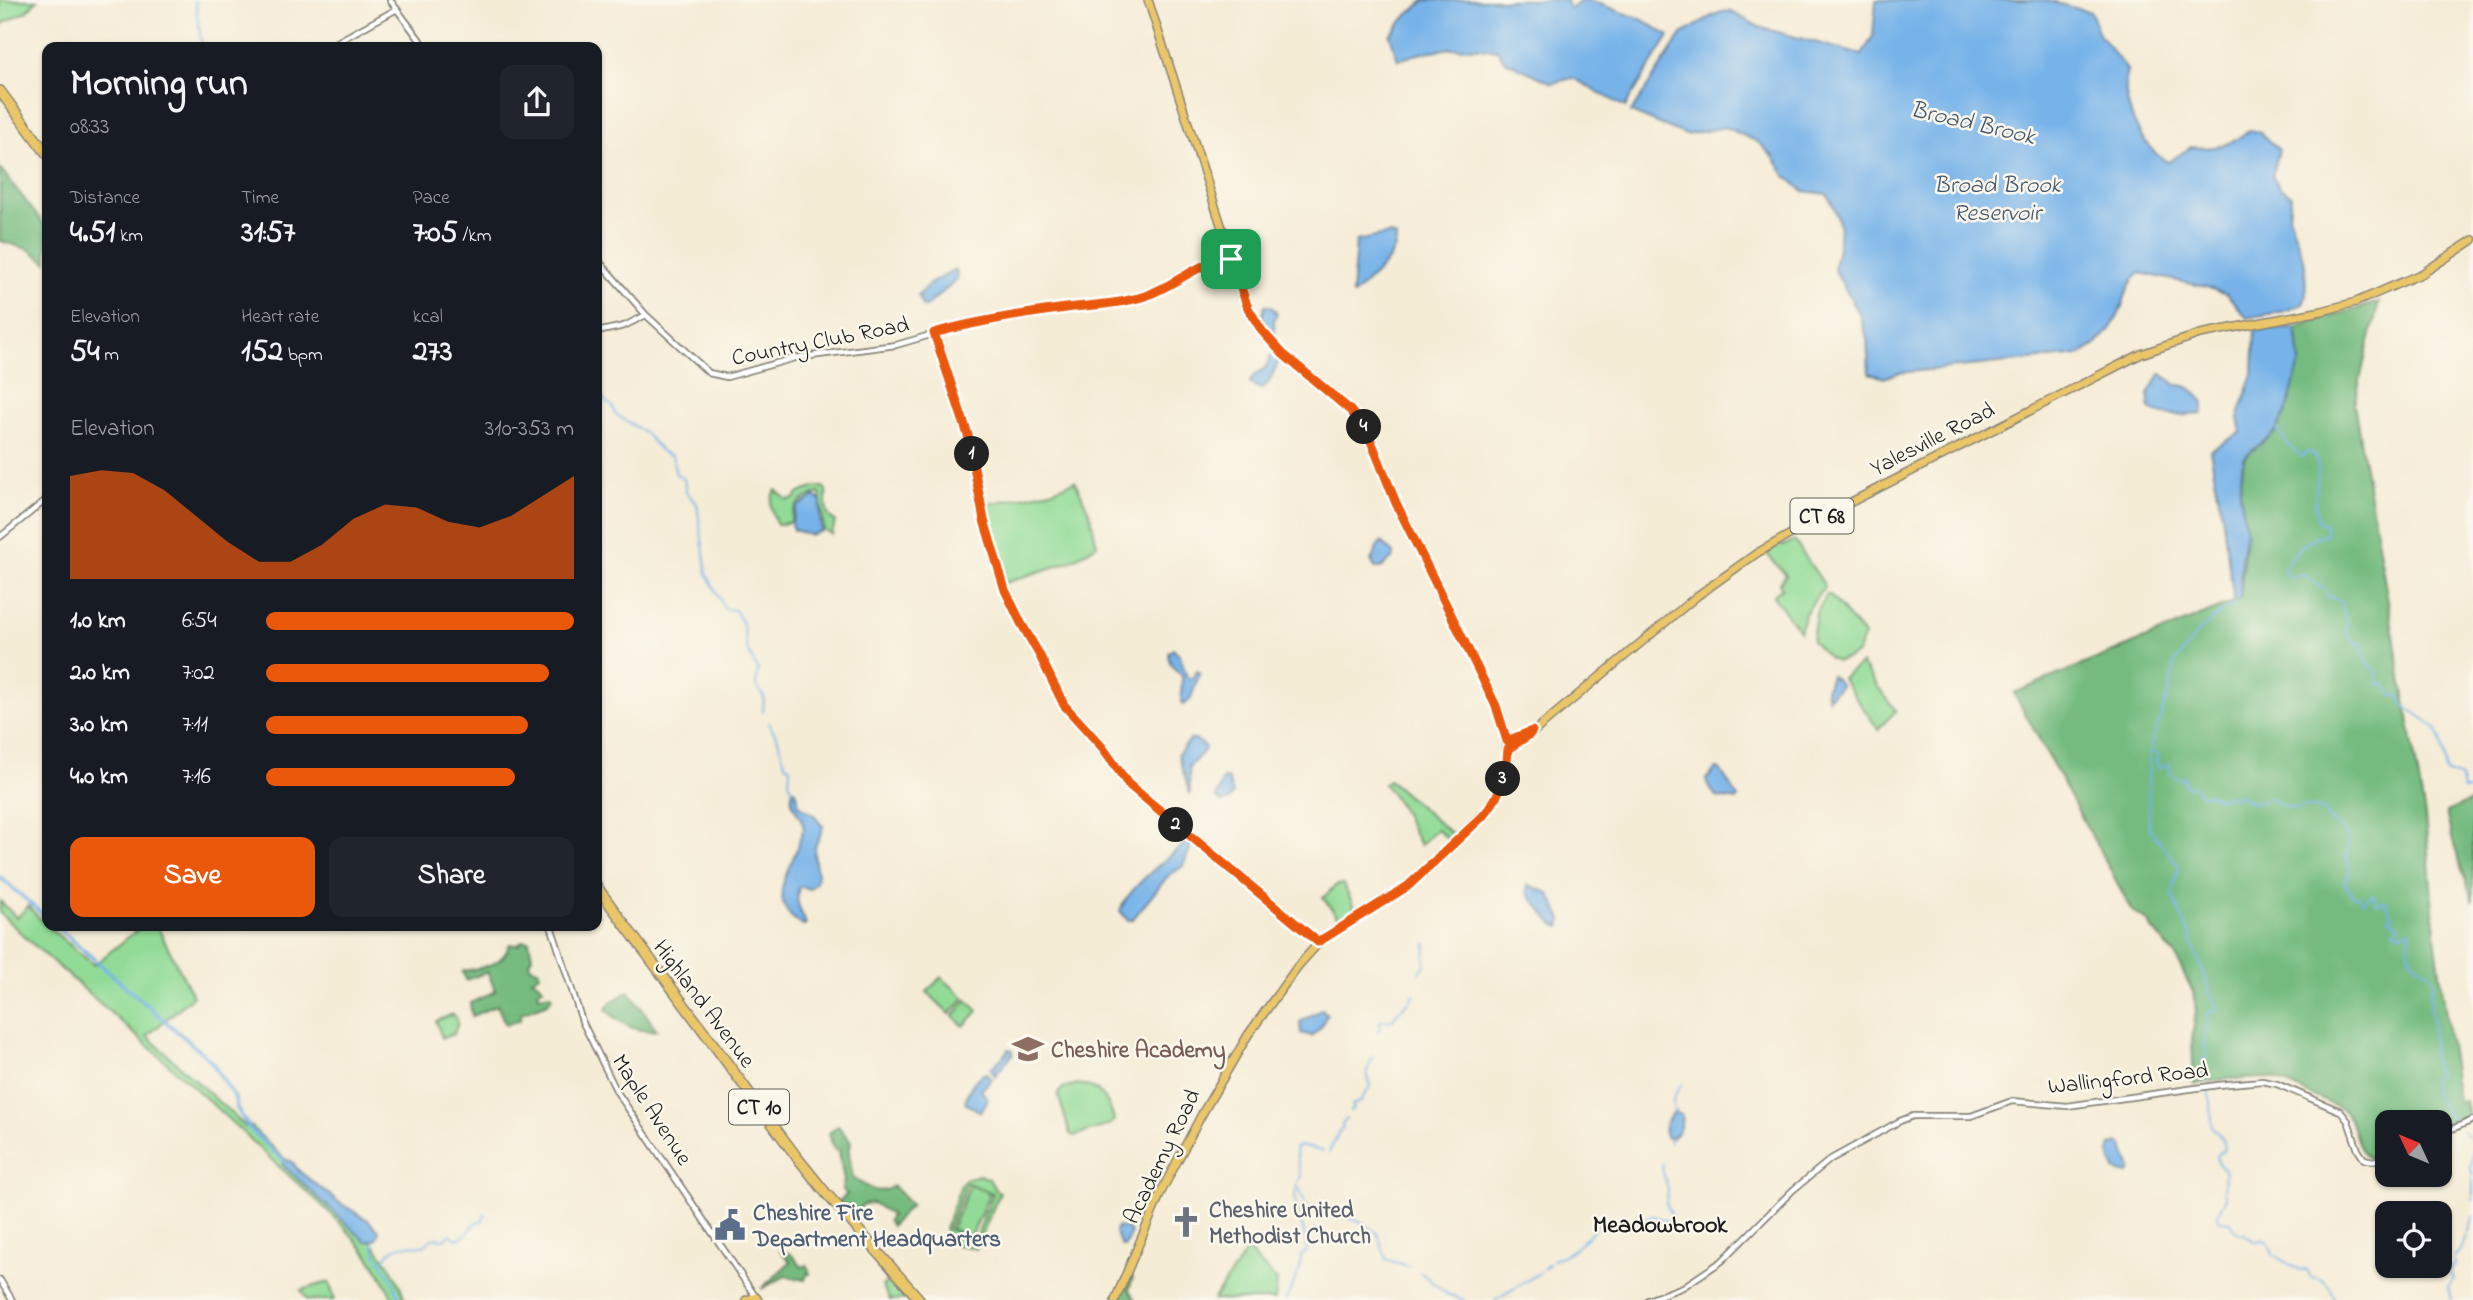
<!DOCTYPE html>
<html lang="en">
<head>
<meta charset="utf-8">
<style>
  body { margin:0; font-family:"Indie Flower",sans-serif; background:#20242c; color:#f1f3f6; height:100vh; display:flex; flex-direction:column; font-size:26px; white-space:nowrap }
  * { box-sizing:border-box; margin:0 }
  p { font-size:23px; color:#9ea1a6 }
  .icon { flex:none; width:38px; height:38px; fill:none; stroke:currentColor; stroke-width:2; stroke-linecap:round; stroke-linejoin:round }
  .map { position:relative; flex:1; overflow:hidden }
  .sheet { position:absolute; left:42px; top:42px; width:560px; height:889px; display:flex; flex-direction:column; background:#171b24; border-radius:14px; box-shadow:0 2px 5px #0004 }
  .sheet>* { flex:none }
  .needle { width:46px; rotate:314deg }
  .buttons { position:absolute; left:2375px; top:1110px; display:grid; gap:14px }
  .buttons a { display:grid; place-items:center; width:77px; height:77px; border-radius:14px; background:#171b24; box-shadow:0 2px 5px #0004; font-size:35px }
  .pin { position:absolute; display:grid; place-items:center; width:60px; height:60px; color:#fff; margin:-30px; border-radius:14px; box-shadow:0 4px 10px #0006 }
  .km { position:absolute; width:35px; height:35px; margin:-18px; border-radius:50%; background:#222; color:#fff; font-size:19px; line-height:35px; text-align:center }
  .round { display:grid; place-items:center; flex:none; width:74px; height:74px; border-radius:14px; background:#20242c }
  .head { display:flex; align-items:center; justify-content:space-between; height:119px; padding:0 28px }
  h1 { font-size:38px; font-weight:700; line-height:52px }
  .metrics { display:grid; grid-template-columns:repeat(3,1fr); gap:10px; height:119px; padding:7px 28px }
  .metrics div { display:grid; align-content:center }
  .metrics b { font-size:30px; font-weight:700 }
  .metrics small { font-size:19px; font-weight:400 }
  .metrics p { font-size:19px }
  .chart { height:196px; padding:14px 28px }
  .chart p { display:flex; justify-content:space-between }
  .chart svg { width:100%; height:126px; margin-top:7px; fill:#ea580c; opacity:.7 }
  .button { display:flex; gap:14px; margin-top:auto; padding:14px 28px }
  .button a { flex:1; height:80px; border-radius:14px; background:#ea580c; color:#fff; font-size:28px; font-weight:700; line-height:80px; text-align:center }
  .button a+a { background:#20242c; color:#f1f3f6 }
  ul { padding:0 28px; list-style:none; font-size:23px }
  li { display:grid; grid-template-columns:112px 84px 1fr; align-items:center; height:52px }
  li i { height:18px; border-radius:9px; background:#ea580c }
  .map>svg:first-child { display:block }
  .green { fill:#91db96; stroke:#567c59; stroke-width:2; fill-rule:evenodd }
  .forest { fill:#74bb7f; stroke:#486c4e; stroke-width:2 }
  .water { fill:#77b3e9; stroke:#4a6882; stroke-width:2 }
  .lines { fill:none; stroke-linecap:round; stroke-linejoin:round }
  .stream { stroke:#77b3e9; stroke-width:2 }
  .canal { stroke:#77b3e9; stroke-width:3.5 }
  .minor-casing { stroke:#888479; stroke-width:8 }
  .major-casing { stroke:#888479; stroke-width:10 }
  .highway-casing { stroke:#888479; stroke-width:12 }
  .minor { stroke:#fff; stroke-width:4.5 }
  .major { stroke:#ebc669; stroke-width:7 }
  .highway { stroke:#ebc669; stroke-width:9 }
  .route-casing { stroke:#fff; stroke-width:14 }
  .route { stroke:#ea580c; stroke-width:9 }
  .labels { text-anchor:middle; stroke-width:5; stroke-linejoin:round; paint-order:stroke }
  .shield { fill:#fbf7ec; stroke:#5f5e5a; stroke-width:2 }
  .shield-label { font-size:21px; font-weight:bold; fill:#1c1c1c }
  .street-label { font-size:23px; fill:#1c1c1c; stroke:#fbf7ec }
  .education-label { font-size:23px; font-weight:bold; fill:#785e54; stroke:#fbf7ec; text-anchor:start }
  .worship-label { font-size:23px; font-weight:bold; fill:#5b616d; stroke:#fbf7ec; text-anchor:start }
  .service-label { font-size:23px; font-weight:bold; fill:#4e5e75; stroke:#fbf7ec; text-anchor:start }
  .water-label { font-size:24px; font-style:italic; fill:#40586e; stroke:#fbf7ec }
  .neighbourhood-label { font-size:24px; font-weight:bold; fill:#1c1c1c; stroke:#fbf7ec }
</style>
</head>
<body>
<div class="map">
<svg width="2473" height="1300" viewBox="0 0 2473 1300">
  <rect width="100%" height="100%" fill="#fbf7ec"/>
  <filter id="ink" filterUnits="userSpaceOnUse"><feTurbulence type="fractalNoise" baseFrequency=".0143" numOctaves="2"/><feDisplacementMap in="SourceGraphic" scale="14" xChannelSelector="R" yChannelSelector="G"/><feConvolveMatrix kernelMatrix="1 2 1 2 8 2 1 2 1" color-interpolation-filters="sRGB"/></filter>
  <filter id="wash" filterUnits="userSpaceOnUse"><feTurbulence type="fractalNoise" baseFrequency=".00686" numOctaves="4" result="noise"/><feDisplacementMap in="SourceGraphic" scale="28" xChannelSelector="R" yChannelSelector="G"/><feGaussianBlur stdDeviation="1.57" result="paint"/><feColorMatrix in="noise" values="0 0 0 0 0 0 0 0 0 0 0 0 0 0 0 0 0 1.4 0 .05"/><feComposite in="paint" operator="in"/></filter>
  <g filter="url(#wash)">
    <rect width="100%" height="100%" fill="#f5ecd6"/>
    <path class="green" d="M0,0H37L27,11L0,25Z
      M1075,481L1090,514L1097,545L1071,561L1005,583L987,526L983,505L1051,491Z
      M816,487H823L826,490C827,502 823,515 835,521L832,535L824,530L820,493C804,497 792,504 791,522L777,525C772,512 767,503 776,490L787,500L794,499L799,493Z
      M1794,540L1825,586L1804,615L1800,632L1773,596L1782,588L1779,583L1786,575L1766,553L1781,544L1783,546Z
      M1827,595H1830L1864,636L1857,654L1837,662L1829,658L1812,641L1816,613Z
      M1861,664L1896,711L1878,729L1842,678Z
      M1389,780L1454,836L1450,841L1437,829L1420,845L1399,804L1384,784Z
      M1343,884L1356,911L1340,919L1323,898L1336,885Z
      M0,901L17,918L28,906L47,926L94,965L142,926H157L193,996L147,1036L246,1127L251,1126C296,1176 387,1234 405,1300H393C370,1241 318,1203 273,1161C192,1084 109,1011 25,937L0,913Z
      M941,977L965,998L950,1014L927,992Z
      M967,1000L978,1011L964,1026L953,1016Z
      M453,1014L458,1022L454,1034L442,1038L436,1021Z
      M1078,1084C1101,1087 1108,1099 1114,1120L1110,1125L1074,1136L1070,1134L1058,1094L1063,1088Z
      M979,1175L989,1179L996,1191L1000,1192L976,1249C961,1242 949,1252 945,1228L961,1185L966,1179ZM967,1183L993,1193L977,1236L974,1240L948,1229Z
      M970,1185L990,1193L971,1237L951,1229Z
      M1248,1249C1256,1262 1267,1269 1277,1281L1275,1300H1213Z
      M894,1275L913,1299L890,1300L882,1286Z
      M329,1282L335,1300H307L301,1290Z"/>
    <path class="forest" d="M0,168L47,228V262L28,249L0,241Z
      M2379,302L2354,404L2425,816L2436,944L2458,1101H2465L2468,1118L2440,1130V1122H2387V1153L2371,1159C2353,1150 2357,1122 2342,1109L2273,1078L2226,1079L2194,1084L2192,1039L2196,1011L2193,992L2175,955L2152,929L2149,922L2133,912L2014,693L2234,602L2240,597L2246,530L2240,492L2244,458L2275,432L2300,363L2296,327Z
      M2473,800V902L2452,838L2446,812Z
      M522,941H529L532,957L529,962L531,967L538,969L540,974L532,979L540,984L543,988L538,991L539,996L551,994L552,998L546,1004L521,1013V1019L506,1025L497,1005L472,1016L470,1003L496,991L487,972L466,980L462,971C484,968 503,965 510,944L518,945Z
      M629,991L657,1030C637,1033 620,1024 606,1009L611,1002Z
      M838,1126L851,1142L849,1154L853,1178C866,1187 879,1197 893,1186L911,1205L891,1226L888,1221L891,1215L873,1203L864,1204L851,1217L838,1202L847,1194L842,1190L844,1181L839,1151L833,1147L829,1133Z
      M781,1251L791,1254L802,1267L807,1265L810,1274H807L805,1280L785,1276L761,1289L790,1262Z
      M1129,1273L1133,1278L1129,1289L1135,1300H1117Z"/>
    <path class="water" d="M1426,0H1567V4L1571,9L1582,0L1592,1L1643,20L1669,36L1625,107L1573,78L1552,83L1505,61L1497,50C1464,44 1430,49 1398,60L1390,35L1408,14Z
      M1876,0H2044L2091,12L2099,34L2127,70C2120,101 2139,146 2168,162L2191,147C2213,150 2232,145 2249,130L2259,132L2279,150L2272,176L2281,189L2291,194L2289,216L2305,264L2306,296L2303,304L2285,311L2247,318L2227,294L2206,287L2140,273C2125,286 2127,295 2120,311C2111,332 2099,344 2080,355L1898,373L1884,378L1869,373L1867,338L1859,313L1834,269C1840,231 1846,229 1827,194L1803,191L1785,175L1774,158L1758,142L1725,127L1686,135L1631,112L1682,34C1699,26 1710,12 1730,11L1759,27L1862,55L1873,36Z
      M1389,234L1396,237C1398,260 1367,279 1354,295L1352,294L1356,241Z
      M953,270H956L957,280L925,307L922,306L918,296L928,285Z
      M1265,305L1272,307L1277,314L1274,320L1275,335L1270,334L1267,324L1262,317Z
      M2296,327L2300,363L2286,412L2275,432L2243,458L2240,492L2246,530L2241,560L2240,597L2234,602L2222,515L2210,450L2241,433L2238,418L2253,374L2255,330Z
      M1271,355L1276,357L1278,363L1269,382L1262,389L1253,386L1250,382L1254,376L1266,367Z
      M2161,373L2176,385C2191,384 2194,392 2204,402L2202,414C2186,415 2164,418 2150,409L2148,394Z
      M815,496L821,501L820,518L822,531L810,535L793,530L791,525L797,507Z
      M1381,542L1394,553V557L1381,568H1375L1371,560L1376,552V548Z
      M1173,649L1180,656L1187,677L1191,679L1197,671L1200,673L1190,700L1183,705L1181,703L1182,676C1175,669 1168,664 1168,653Z
      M1831,675L1841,685L1828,698L1826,689Z
      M1191,739H1195L1205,746L1204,751L1189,767L1190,795L1178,754Z
      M1716,769H1720L1738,798L1736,800L1717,797L1708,786L1706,779Z
      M1223,779H1228L1233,794L1229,800L1222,803L1216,797Z
      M793,789L796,791L799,805L814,815L823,826C822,834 817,840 815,847C810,863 826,878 809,889L800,886C793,899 801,911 806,924L803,926C771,905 781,885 794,856C798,847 799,838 804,829C802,813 787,806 793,789Z
      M1187,842L1191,846L1183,866L1168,876L1132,920H1128L1120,911C1128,887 1168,858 1187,842Z
      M1528,885L1549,893L1562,919L1560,927L1553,924L1529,895L1527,890Z
      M1322,1009L1327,1014L1321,1027L1312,1036L1301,1033L1300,1022Z
      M1008,1049L1013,1050V1054L995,1076L991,1068L1005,1055Z
      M986,1073L992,1079L981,1090L988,1099L981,1112L965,1103C968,1090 973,1078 986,1073Z
      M1675,1112L1682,1116C1681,1126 1679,1133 1670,1139L1666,1137C1662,1128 1667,1118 1675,1112Z
      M2118,1143L2122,1145L2131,1169L2128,1174L2116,1171C2112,1163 2107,1155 2111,1146Z
      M286,1160L291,1161L300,1172L340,1203L368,1220L379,1231L376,1240L366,1242L282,1164Z
      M1117,1227L1125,1228L1131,1233L1124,1247L1121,1246L1115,1231Z"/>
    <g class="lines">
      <path class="stream" d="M195,0L202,47
        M597,376L603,399L613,407L615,414L645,433L662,452L672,456L676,474L684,479L686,492L697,504L707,574L725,609L735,610L743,624L747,649L758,670L756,685L764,697L763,712
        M2277,429L2290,447L2302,457L2307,452L2315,454L2318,468L2315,502L2318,521L2326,525V534C2306,539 2296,550 2285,566V573L2291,578L2306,575L2317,585L2326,590L2327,596L2339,600L2348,623L2345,631L2355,643L2361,644L2364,658L2378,673L2377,684H2384L2394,696H2400C2404,712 2420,713 2432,725C2444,737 2444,756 2446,772L2460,778L2463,790H2473
        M768,723L778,739L785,763L790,768L789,783L793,789
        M2152,752L2158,755L2156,763L2160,768L2169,763L2170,774L2179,779L2184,777L2185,785L2194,787L2202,795L2209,794L2219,799L2229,795L2234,798L2241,795C2250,805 2259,805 2270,798L2283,806L2299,809L2304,806L2324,810C2334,833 2358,825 2345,858L2348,861L2350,872L2343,882L2348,887L2352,896H2359L2363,902L2372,894L2378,904L2386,902L2393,916L2389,918L2400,926L2394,930L2401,933L2410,930C2411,939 2407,945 2409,953C2411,964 2421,964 2428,971C2431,974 2432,978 2434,981L2430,995L2432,1003L2429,1009L2432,1013L2433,1062L2438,1074L2431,1078C2434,1096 2442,1107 2454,1122
        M1419,973L1425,965L1426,944
        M1378,1031L1381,1026L1379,1024L1381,1021L1393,1020C1397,1008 1409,1006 1414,994
        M2205,1081L2202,1060L2208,1058C2201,1044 2209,1028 2208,1012L2211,1010L2215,1012L2218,1009L2211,996L2190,935L2172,895L2179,866L2149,828L2148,779L2151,745L2166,701L2176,661L2199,631L2222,612L2234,605L2236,599
        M2208,1091L2211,1101L2212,1127C2219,1133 2224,1140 2224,1149L2217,1156L2219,1164L2225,1172L2224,1191L2226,1198L2217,1216L2221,1220L2231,1222L2233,1229L2241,1234H2245L2255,1242L2263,1239L2269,1244L2273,1255L2300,1270H2307L2311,1277C2326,1278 2331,1288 2335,1300
        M1350,1111L1353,1108L1352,1105L1362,1101V1099L1371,1085L1366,1074L1373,1056
        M1675,1112C1670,1102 1675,1093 1682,1084
        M2463,1131L2473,1141
        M1670,1143V1139
        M2473,1150L2471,1168L2473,1176
        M1329,1152L1340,1130L1343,1129L1342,1124L1347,1119
        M2473,1180V1200
        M1299,1188L1305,1203L1321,1216
        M1326,1217H1346L1361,1222L1377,1233L1387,1260L1409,1266
        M373,1242L376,1254L393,1281L400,1300
        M1552,1260C1572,1254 1586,1241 1598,1223H1610L1628,1227L1653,1216L1668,1222L1672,1217L1666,1203L1668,1190L1662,1169L1663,1164
        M383,1261C393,1244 406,1244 424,1246L433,1238L444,1239L451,1234L455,1238C465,1240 470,1229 476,1222L483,1221L485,1213
        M1544,1269L1549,1264
        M1420,1272L1447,1294L1464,1300
        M1286,1300L1300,1269L1301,1255L1307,1252C1308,1229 1285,1199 1301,1177L1295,1148L1300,1146L1323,1151
        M1495,1300L1541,1272
        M2451,1300L2448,1287L2453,1279L2449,1270L2454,1265V1257L2461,1250L2473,1217"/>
      <path class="canal" d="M0,877L47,918
        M56,926L210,1060L235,1098L237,1108L249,1128L286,1163"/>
    </g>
  </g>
  <g filter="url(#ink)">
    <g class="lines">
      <defs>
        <path id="minor" d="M390,0L425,47
          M328,47L397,9
          M597,259L646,315L709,373L727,377L795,358L896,345L958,327L1146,296L1209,262L1231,259
          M597,332L624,326L646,315
          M934,333L968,435L985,528L1005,590L1021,623L1039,654L1064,705L1103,748L1127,784L1318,942
          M0,537L47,499
          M551,926L582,1021L617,1092L755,1296
          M2440,1134L2473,1120
          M0,1280L12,1300
          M1648,1300L1683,1287L1722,1261L1793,1190L1831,1159L1900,1121L1913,1116H1971L2012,1101L2067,1106L2218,1085L2262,1081L2277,1084L2340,1111L2348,1121L2358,1150L2364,1159L2373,1161L2387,1156"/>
        <path id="major" d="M1508,749L1531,734L1697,596L1757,553L1816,520L2141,354L2200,334L2322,311L2356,302L2423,273L2473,240
          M746,1300L756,1297L758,1300
          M1115,1300L1162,1190L1202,1114L1248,1035L1298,966L1324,937L1411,883L1491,806L1502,783L1508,754L1506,735L1500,714L1396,503L1367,431L1350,410L1275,346L1262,331L1248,308L1148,0"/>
        <path id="highway" d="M0,91L47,154
          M597,887L796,1156L825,1192L920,1300"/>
      </defs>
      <use href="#minor" class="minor-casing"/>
      <use href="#major" class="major-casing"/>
      <use href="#highway" class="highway-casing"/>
      <use href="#minor" class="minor"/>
      <use href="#major" class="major"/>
      <use href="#highway" class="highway"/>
    </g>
  </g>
  <g class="lines" filter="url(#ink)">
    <defs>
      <path id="route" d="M1227,258L1231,259L1248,308L1262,331L1283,354L1350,410L1367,431L1396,503L1496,706L1507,741L1532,731L1529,735L1508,749C1507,774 1499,799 1482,817L1408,886L1318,942L1128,784L1103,748L1064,705L1039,654L1021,623L1005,590L984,520L968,435L934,333C977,321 1022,314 1066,308C1092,305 1120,304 1145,296C1174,286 1196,264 1227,258Z"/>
    </defs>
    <use href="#route" class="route-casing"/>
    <use href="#route" class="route"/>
  </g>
  <defs>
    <symbol id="school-bare" viewBox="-9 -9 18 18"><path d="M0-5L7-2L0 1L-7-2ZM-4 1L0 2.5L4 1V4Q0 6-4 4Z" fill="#8d6e63" stroke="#fbf7ec" stroke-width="2.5" paint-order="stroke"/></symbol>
    <symbol id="church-bare" viewBox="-9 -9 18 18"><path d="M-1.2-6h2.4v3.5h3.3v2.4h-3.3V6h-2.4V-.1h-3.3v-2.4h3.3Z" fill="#6b7280" stroke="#fbf7ec" stroke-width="2.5" paint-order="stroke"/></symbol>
    <symbol id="civic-bare" viewBox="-9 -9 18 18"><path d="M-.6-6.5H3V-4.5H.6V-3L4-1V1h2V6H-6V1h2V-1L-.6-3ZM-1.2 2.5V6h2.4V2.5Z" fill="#5c6f8a" stroke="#fbf7ec" stroke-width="2.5" paint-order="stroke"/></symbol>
  </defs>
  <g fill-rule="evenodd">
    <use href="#school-bare" x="1006" y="1027" width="44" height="44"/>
    <use href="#church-bare" x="1164" y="1200" width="44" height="44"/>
    <use href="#civic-bare" x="708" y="1203" width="44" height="44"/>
  </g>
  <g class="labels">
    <g class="shield">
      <rect x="1790.5" y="498.5" width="63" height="35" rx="5"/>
      <rect x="729" y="1089.5" width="60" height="35" rx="5"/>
    </g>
    <g class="shield-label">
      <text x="1822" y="523">CT 68</text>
      <text x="759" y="1114">CT 10</text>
    </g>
    <g class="street-label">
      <text transform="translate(820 340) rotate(-11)" y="8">Country Club Road</text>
      <text transform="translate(1932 438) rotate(-27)" y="8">Yalesville Road</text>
      <text transform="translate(705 1003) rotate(53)" y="8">Highland Avenue</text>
      <text transform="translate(2128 1077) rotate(-6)" y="8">Wallingford Road</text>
      <text transform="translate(653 1109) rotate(57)" y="8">Maple Avenue</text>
      <text transform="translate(1161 1156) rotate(-64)" y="8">Academy Road</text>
    </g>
    <g class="education-label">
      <text x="1051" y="1057">Cheshire Academy</text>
    </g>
    <g class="worship-label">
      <text x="1209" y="1217">Cheshire United<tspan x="1209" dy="26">Methodist Church</tspan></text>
    </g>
    <g class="service-label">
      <text x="753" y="1220">Cheshire Fire<tspan x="753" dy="26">Department Headquarters</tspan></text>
    </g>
    <g class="water-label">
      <text transform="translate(1973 122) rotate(13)" y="8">Broad Brook</text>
      <text x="1997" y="192">Broad Brook<tspan x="1997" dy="28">Reservoir</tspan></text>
    </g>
    <g class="neighbourhood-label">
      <text x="1660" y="1232">Meadowbrook</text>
    </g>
  </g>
</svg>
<div class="buttons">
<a><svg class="needle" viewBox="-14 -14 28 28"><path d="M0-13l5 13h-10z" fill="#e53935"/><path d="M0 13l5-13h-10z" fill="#9ea1a6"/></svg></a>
<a><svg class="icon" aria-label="locate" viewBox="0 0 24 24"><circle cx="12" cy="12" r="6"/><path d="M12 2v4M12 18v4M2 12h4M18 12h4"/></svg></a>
</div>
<div class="pin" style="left:1231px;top:259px;background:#1e9e55"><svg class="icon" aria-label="arrive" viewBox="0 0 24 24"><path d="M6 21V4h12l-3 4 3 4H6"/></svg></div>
<b class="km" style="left:972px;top:454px">1</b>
<b class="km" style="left:1176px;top:825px">2</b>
<b class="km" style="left:1503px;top:779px">3</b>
<b class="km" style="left:1364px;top:427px">4</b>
<section class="sheet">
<div class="head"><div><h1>Morning run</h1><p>08:33</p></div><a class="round"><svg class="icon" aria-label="share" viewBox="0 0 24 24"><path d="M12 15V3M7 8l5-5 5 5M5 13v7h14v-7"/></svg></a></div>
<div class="metrics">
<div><p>Distance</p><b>4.51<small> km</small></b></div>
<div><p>Time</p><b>31:57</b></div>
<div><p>Pace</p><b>7:05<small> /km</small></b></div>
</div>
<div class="metrics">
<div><p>Elevation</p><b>54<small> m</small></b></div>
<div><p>Heart rate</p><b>152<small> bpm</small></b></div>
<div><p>kcal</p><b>273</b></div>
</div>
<div class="chart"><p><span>Elevation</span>310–353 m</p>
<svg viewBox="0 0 160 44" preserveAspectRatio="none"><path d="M0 44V8L10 6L20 7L30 13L40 22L50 31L60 38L70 38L80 32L90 23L100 18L110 19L120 24L130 26L140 22L150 15L160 8V44z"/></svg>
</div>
<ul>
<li><b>1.0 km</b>6:54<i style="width:100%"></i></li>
<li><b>2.0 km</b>7:02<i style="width:92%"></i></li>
<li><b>3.0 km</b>7:11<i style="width:85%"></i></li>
<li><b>4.0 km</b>7:16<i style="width:81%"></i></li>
</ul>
<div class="button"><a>Save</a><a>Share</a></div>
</section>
</div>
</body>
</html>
